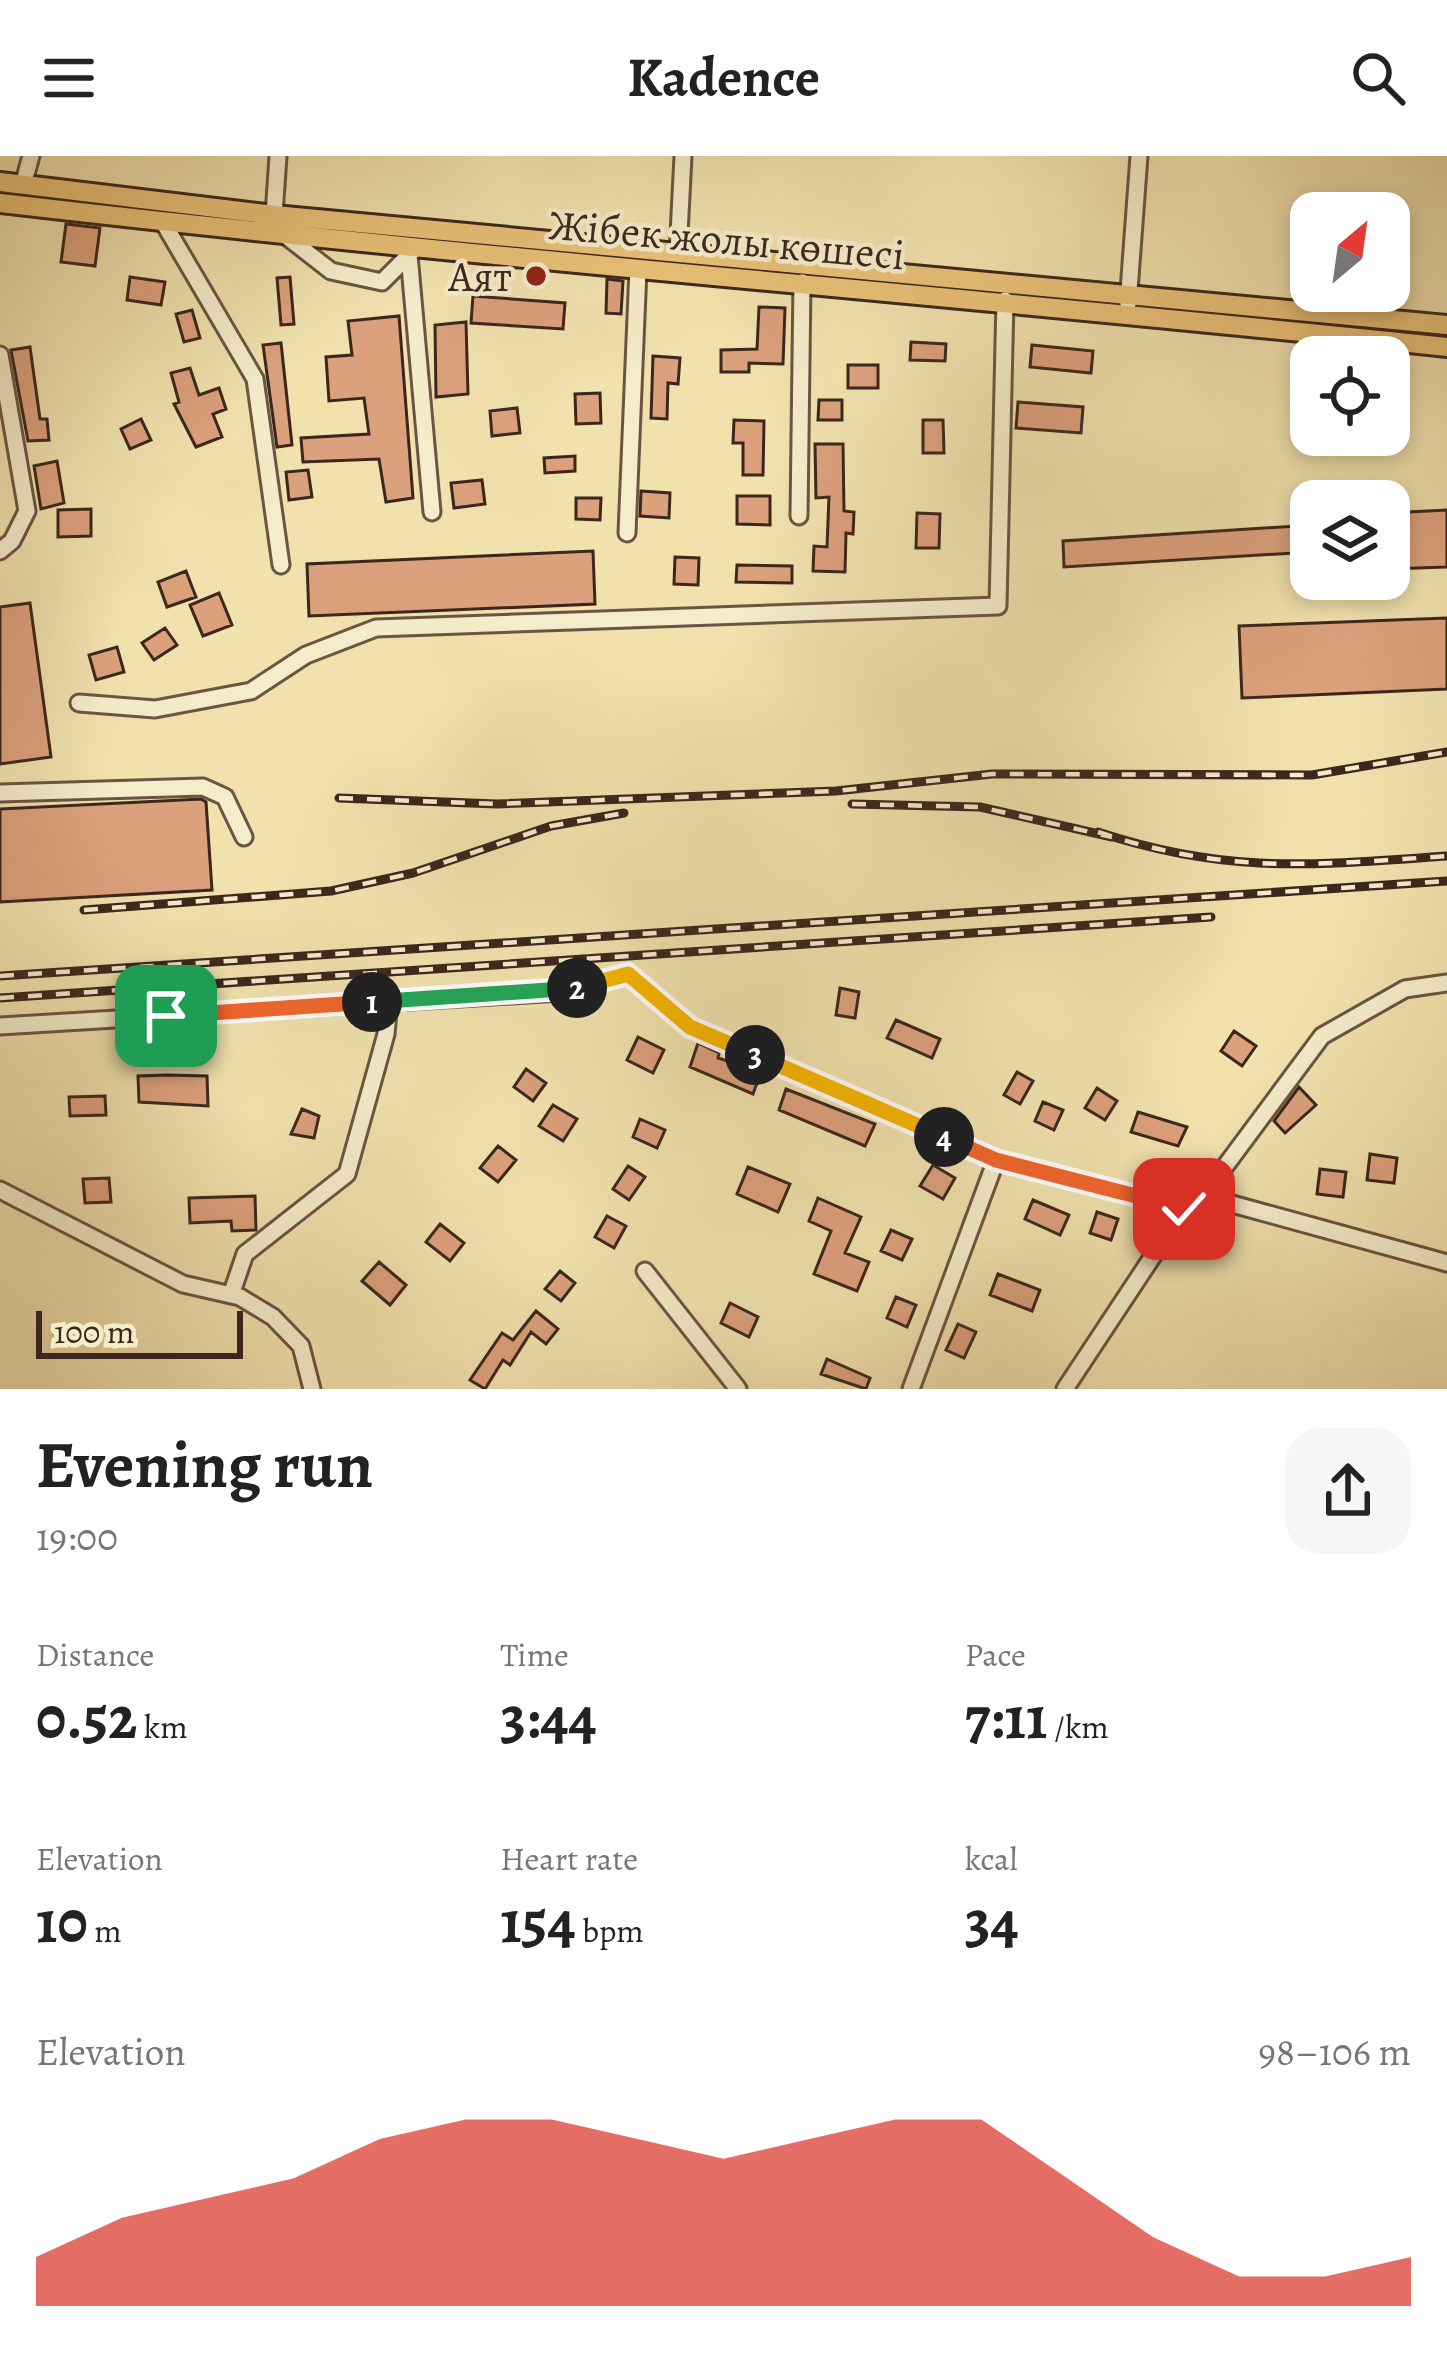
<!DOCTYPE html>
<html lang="en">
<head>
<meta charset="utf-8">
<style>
  body { margin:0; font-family:Alegreya,serif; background:#f6f6f6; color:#222; height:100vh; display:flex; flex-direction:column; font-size:45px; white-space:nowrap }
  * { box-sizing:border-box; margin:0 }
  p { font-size:39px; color:#767676 }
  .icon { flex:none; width:66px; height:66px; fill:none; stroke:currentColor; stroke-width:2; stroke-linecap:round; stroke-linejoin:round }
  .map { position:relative; height:1233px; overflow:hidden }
  .drawer { display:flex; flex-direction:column; background:#fff; flex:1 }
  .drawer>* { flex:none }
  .needle { width:78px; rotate:29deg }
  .fabs { position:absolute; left:1290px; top:36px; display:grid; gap:24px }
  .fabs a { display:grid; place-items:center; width:120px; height:120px; border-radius:24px; background:#fff; box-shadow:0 6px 18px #0003; font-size:60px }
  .scale { position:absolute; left:36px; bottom:30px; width:207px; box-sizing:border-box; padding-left:12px; border:6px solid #3c261d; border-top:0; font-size:33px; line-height:42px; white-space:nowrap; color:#3c261d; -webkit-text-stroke:9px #f5ecca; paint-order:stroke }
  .pin { position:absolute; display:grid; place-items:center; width:102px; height:102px; color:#fff; margin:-51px; border-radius:24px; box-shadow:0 6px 18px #0006 }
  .km { position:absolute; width:60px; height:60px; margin:-30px; border-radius:50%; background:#222; color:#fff; font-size:33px; line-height:60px; text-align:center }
  .round { display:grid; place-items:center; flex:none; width:126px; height:126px; border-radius:36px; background:#f6f6f6 }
  .summary { display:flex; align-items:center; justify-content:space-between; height:204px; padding:0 36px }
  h1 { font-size:66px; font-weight:700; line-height:90px }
  .figures { display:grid; grid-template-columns:repeat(3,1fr); gap:18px; height:204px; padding:12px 36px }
  .figures div { display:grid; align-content:center }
  .figures b { font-size:60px; font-weight:700 }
  .figures small { font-size:33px; font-weight:400 }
  .figures p { font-size:33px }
  .chart { height:336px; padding:24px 36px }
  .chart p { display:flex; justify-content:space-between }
  .chart svg { width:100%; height:216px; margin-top:12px; fill:#d93025; opacity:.7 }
  header { display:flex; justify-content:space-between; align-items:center; height:156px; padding:0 36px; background:#fff; font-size:54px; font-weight:700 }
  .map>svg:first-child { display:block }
  .building { fill:#dba07c; stroke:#3c261d; stroke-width:3 }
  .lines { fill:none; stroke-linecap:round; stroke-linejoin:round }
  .minor-casing { stroke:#695541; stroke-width:21 }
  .major-casing { stroke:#3c261d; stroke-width:24 }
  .minor { stroke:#f5ecca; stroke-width:15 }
  .major { stroke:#e8c076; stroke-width:18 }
  .rail-casing { stroke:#3c261d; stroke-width:9 }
  .rail { stroke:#f5ecca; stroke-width:4.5; stroke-dasharray:14; stroke-linecap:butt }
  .split-1-casing { stroke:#fff; stroke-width:24 }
  .split-2-casing { stroke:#fff; stroke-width:24 }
  .split-3-casing { stroke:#fff; stroke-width:24 }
  .split-4-casing { stroke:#fff; stroke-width:24 }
  .split-5-casing { stroke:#fff; stroke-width:24 }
  .split-6-casing { stroke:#fff; stroke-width:24 }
  .split-1 { stroke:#f0652b; stroke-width:15 }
  .split-2 { stroke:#22a559; stroke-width:15 }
  .split-3 { stroke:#f5b400; stroke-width:15 }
  .split-4 { stroke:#f5b400; stroke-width:15 }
  .split-5 { stroke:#f0652b; stroke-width:15 }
  .split-6 { stroke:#22a559; stroke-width:15 }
  .poi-dot { fill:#8f2418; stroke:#f5ecca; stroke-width:4.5 }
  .labels { text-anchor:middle; stroke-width:9; stroke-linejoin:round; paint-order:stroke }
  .street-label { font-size:42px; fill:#3c261d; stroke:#f5ecca }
  .poi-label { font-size:42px; fill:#3c261d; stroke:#f5ecca; text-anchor:end }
</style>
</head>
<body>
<header><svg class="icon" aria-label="menu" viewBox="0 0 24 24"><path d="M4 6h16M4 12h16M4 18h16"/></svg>Kadence<svg class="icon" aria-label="search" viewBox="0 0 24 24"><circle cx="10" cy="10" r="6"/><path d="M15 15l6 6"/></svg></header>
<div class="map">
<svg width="1447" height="1233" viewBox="0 0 1447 1233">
  <rect width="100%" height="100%" fill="#f0e1ad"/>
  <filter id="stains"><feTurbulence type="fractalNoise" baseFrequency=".00167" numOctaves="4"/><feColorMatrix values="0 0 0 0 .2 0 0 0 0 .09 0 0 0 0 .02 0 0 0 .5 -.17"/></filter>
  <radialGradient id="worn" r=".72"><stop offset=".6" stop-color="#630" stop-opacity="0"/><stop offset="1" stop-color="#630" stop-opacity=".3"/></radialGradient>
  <path class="building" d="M66,68L100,72L95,110L61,106Z
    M130,121L165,126L161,149L127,144Z
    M290,121L294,168L281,169L277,122Z
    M607,123L623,125L621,158L606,157Z
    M473,140L565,147L563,173L471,167Z
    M759,151L785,152L783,208L749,207V216H721V194L757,193Z
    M192,154L200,182L184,186L176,158Z
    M399,160L413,342L386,346L379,303L303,306L301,282L369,278L364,242L329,245L326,201L352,199L348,165Z
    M466,166L468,238L436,241L435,169Z
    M911,186L946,188L945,205L910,204Z
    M281,187L292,289L277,291L263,189Z
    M1032,189L1093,195L1091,217L1030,211Z
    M30,191L40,263H47L49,284L28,285L11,194Z
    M653,200L680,202L678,228L668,227L667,263L651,262Z
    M848,209H878V232H848Z
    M190,212L199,239L219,232L226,253L213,258L222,281L196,291L174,248L179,246L171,217Z
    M600,237L601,267L576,268L575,238Z
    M819,244H842V264H818Z
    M1018,246L1083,251L1081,277L1016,272Z
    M517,252L520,277L492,280L490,255Z
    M141,263L151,284L130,293L121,273Z
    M734,264L764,265L763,319H743V287H733Z
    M923,264H943L944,297H923Z
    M815,288H843L844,355L854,356L853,378L846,377L845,416L813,415L814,390L827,391L829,341L816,342Z
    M575,300V315L545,317L544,302Z
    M57,305L64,347L41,353L34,310Z
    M308,314L312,341L289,344L286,316Z
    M482,324L485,348L454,352L451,327Z
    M641,335L670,337L669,362L640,360Z
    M737,340H770V369L737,368Z
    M576,342H601L600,364L576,363Z
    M91,353V380L58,381V354Z
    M1447,354V411L1389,413V357Z
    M917,357L940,358L939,392H916Z
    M1311,369V396L1064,411L1063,385Z
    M593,395L595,448L309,460L307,408Z
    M675,401L699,402L698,429L674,428Z
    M737,409L792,410V427L736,426Z
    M186,415L196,441L167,451L158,426Z
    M219,437L232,469L203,480L190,449Z
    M30,447L51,601L0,608V451Z
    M1447,462V533L1242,542L1239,470Z
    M165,472L177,489L154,504L142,487Z
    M117,491L124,516L96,524L89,499Z
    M201,643L206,646L212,734L0,746V653Z
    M840,832L859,836L855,862L836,859Z
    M896,864L940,883L932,902L887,882Z
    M1234,875L1256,890L1242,910L1221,895Z
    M638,881L664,894L653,917L627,904Z
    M698,887L719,897L718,902L761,916L753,938L690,911Z
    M526,913L546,927L533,945L514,931Z
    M1017,916L1033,925L1020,948L1004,939Z
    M166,919L207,920L208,950L139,946L138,920Z
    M1299,931L1316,949L1285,977L1274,965Z
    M1097,932L1117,945L1105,964L1085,952Z
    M786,933L875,968L865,990L779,954Z
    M105,940L106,959L70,960L69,941Z
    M1043,946L1063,954L1054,974L1035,965Z
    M553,949L577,963L563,985L539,970Z
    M302,953L319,960L314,982L291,978Z
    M1138,956L1187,971L1178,990L1131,976Z
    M640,963L665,974L657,992L633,981Z
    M498,990L516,1004L498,1026L480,1012Z
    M1370,998L1397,1002L1394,1027L1367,1024Z
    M933,1009L955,1022L943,1043L920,1030Z
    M628,1010L645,1021L629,1044L613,1033Z
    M748,1011L790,1028L778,1056L737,1038Z
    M1320,1013L1346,1016L1343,1041L1317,1038Z
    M109,1022L111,1046L85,1047L83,1023Z
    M255,1040L256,1074L232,1075L231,1065L190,1067L189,1042Z
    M818,1042L861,1061L845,1097L869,1106L857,1135L814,1118L831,1075L809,1065Z
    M1033,1044L1069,1059L1060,1079L1025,1063Z
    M1097,1056L1118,1063L1111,1084L1090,1077Z
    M607,1060L626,1070L614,1092L595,1081Z
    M440,1068L464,1087L450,1105L426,1086Z
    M891,1074L912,1083L902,1104L881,1095Z
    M379,1106L406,1129L390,1149L362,1125Z
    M560,1115L575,1127L561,1145L545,1133Z
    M998,1118L1040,1134L1032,1155L990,1139Z
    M896,1141L916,1149L907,1171L887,1162Z
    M730,1147L758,1161L749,1181L721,1167Z
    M536,1155L558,1173L546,1188L531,1176L510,1209L503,1204L485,1233L470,1224L502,1177L513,1184Z
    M958,1168L976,1176L964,1202L946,1194Z
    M827,1203L870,1222L866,1233L821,1218Z"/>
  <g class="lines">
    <defs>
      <path id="minor" d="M23,29L31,0
        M274,59L278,0
        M163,66L255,223L281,409
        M286,80L331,115L382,126L413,95
        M678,98L683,0
        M409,99L432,356
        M1128,148L1139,0
        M0,199L27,355L12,385L0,395
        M799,360L802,126
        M627,377L638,113
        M79,547L155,553L251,535L306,499L376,472L998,450L1005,144
        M0,637L203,631L225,641L244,681
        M0,870L561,836L629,818L690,871L996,1004L1184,1053L1203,1040L1447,1107
        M0,1034L183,1128L240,1141L273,1161L301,1190L312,1233
        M1203,1040L1322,880L1405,833L1447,827
        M645,1115L738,1233
        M231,1139L245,1098L347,1018L386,878L389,845
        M911,1233L996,1004
        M1065,1233L1184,1053"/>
      <path id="major" d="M0,26L274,59L1447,169
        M0,47C482,103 965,140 1447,191"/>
    </defs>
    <use href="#minor" class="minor-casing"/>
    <use href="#major" class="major-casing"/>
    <use href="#minor" class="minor"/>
    <use href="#major" class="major"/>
    <defs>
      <path id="rail" d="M339,642L497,648L836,635L992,618L1312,619L1447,596
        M852,648L980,651L1112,681
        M1098,676C1228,719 1314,709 1447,700
        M84,754L331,735L413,717L551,670L624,657
        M0,820L1447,725
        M0,842L1211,761"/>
    </defs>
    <use href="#rail" class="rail-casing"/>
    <use href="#rail" class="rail"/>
  </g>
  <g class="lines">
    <defs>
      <path id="split-1" d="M166,860L372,846"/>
      <path id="split-2" d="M372,846L577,832"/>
      <path id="split-3" d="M577,832L628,818L690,871L755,899"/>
      <path id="split-4" d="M755,899L944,981"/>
      <path id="split-5" d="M944,981L996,1004L1140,1041"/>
      <path id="split-6" d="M1140,1041L1184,1053"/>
    </defs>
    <use href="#split-1" class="split-1-casing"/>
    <use href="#split-2" class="split-2-casing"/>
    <use href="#split-3" class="split-3-casing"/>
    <use href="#split-4" class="split-4-casing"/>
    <use href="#split-5" class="split-5-casing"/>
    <use href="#split-6" class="split-6-casing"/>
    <use href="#split-1" class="split-1"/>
    <use href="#split-2" class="split-2"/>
    <use href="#split-3" class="split-3"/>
    <use href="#split-4" class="split-4"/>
    <use href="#split-5" class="split-5"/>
    <use href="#split-6" class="split-6"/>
  </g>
  <circle class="poi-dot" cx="536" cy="120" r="12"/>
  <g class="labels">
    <g class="street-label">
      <text transform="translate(727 83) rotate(5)" y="15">Жібек жолы көшесі</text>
    </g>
    <g class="poi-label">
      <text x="512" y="135">Аят</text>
    </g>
  </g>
  <rect width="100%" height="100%" filter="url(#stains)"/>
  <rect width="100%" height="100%" fill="url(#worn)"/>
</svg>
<div class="fabs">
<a><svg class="needle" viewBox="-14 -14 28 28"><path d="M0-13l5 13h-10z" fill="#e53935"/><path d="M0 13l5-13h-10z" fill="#767676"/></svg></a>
<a><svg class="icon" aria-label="locate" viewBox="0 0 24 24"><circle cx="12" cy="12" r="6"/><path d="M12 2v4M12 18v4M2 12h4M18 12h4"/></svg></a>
<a><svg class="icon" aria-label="layers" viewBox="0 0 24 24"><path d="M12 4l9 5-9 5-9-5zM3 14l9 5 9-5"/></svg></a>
</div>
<div class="scale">100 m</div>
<div class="pin" style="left:166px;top:860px;background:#1e9e55"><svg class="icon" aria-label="arrive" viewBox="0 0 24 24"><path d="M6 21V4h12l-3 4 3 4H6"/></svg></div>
<div class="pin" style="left:1184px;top:1053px;background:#d93025"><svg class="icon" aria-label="check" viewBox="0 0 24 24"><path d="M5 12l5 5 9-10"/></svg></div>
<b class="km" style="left:372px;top:846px">1</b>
<b class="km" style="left:577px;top:832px">2</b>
<b class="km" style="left:755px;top:899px">3</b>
<b class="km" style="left:944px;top:981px">4</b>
</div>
<section class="drawer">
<div class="summary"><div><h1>Evening run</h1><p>19:00</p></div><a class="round"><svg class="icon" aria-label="share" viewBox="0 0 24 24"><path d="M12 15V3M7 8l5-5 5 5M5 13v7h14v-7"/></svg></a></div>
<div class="figures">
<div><p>Distance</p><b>0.52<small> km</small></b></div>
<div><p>Time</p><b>3:44</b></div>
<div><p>Pace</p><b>7:11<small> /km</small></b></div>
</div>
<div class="figures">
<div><p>Elevation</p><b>10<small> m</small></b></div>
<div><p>Heart rate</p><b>154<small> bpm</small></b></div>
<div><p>kcal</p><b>34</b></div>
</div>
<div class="chart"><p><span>Elevation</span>98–106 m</p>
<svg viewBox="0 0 160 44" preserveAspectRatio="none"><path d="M0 44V34L10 26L20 22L30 18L40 10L50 6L60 6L70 10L80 14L90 10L100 6L110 6L120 18L130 30L140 38L150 38L160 34V44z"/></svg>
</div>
</section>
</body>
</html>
